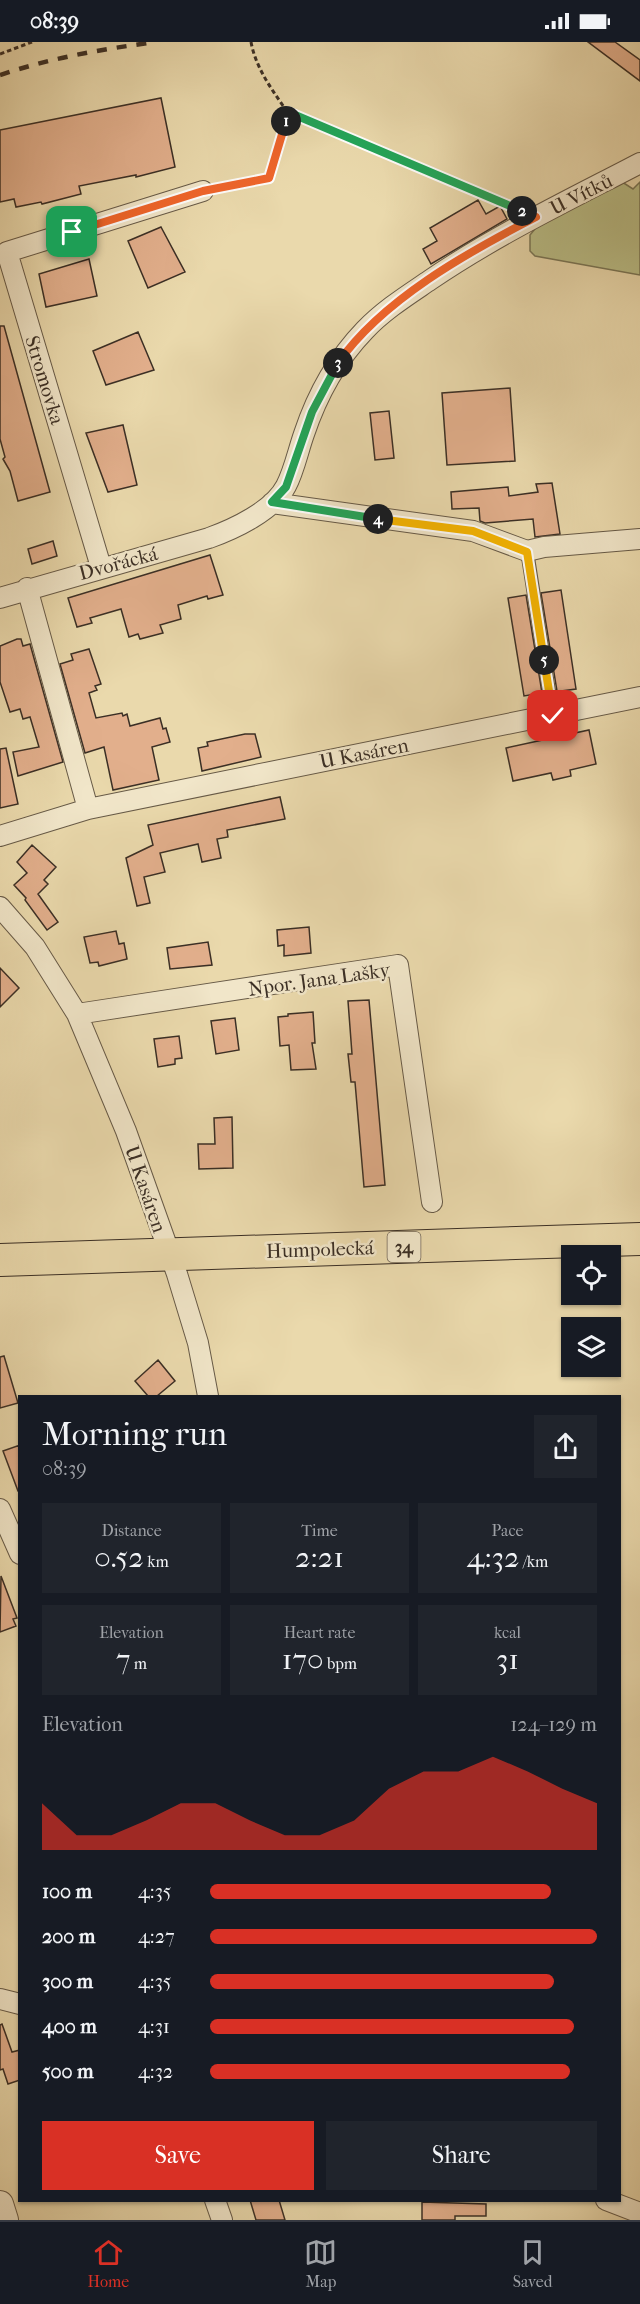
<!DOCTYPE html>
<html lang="en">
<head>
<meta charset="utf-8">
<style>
  body { margin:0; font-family:"IM FELL French Canon",serif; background:#20242c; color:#f1f3f6; height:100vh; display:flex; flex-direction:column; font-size:22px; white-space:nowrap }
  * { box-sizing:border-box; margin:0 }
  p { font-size:20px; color:#9ea1a6 }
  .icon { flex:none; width:33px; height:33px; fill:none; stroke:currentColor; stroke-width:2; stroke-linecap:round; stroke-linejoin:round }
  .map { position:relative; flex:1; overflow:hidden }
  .sheet { position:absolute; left:18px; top:1353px; width:603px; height:807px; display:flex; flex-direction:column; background:#171b24; border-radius:0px; box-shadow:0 2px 4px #0004 }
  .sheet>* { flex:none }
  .buttons { position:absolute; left:561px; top:1203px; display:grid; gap:12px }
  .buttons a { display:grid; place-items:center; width:60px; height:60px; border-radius:0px; background:#171b24; box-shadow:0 2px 4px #0004; font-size:30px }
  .pin { position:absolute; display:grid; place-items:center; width:51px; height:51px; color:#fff; margin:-26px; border-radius:12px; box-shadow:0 3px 9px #0006 }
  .km { position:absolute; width:30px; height:30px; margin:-15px; border-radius:50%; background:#222; color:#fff; font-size:16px; line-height:30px; text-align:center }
  .round { display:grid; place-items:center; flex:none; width:63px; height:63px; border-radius:0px; background:#20242c }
  .overview { display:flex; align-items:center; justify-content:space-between; height:102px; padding:0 24px }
  h1 { font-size:33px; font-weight:600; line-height:45px }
  .figures { display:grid; grid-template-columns:repeat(3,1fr); gap:9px; height:102px; padding:6px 24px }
  .figures div { display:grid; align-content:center; border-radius:0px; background:#20242c; text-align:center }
  .figures b { font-size:30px; font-weight:600 }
  .figures small { font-size:16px; font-weight:400 }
  .figures p { font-size:16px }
  .chart { height:168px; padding:12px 24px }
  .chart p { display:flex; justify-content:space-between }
  .chart svg { width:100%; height:108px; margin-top:6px; fill:#d93025; opacity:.7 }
  .cta { display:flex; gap:12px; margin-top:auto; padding:12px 24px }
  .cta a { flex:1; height:69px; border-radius:0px; background:#d93025; color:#fff; font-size:24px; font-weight:600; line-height:69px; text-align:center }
  .cta a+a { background:#20242c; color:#f1f3f6 }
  ul { padding:0 24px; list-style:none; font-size:20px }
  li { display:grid; grid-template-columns:96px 72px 1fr; align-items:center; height:45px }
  li i { height:15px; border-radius:8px; background:#d93025 }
  .status { display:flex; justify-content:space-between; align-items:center; height:42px; padding:0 30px; background:#171b24; direction:ltr }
  .status svg { height:16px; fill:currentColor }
  .tabs { display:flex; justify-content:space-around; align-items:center; height:84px; border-top:2px solid #363941; background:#171b24; font-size:16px; color:#9ea1a6 }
  .tabs a { display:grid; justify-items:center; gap:3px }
  .tabs .active { color:#d93025 }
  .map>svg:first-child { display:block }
  .green { fill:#babe87; stroke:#7a7656; stroke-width:1.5 }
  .building { fill:#e2af8c; stroke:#3b2f25; stroke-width:1.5 }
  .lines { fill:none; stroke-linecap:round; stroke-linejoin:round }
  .service-casing { stroke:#675a47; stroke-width:14 }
  .minor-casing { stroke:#675a47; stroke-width:22 }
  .tertiary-casing { stroke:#675a47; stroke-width:28 }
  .primary-casing { stroke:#3b2f25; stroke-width:34 }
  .path { stroke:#3b2f25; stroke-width:3; stroke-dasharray:4.5 3; stroke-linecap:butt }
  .service { stroke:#f1e6c9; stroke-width:10 }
  .minor { stroke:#f1e6c9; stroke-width:20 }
  .tertiary { stroke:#f1e6c9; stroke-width:26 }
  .primary { stroke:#ead9ac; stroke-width:32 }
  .rail { stroke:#3b2f25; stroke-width:4.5; stroke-dasharray:10 10; stroke-linecap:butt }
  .split-1-casing { stroke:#fff; stroke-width:12 }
  .split-2-casing { stroke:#fff; stroke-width:12 }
  .split-3-casing { stroke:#fff; stroke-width:12 }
  .split-4-casing { stroke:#fff; stroke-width:12 }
  .split-5-casing { stroke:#fff; stroke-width:12 }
  .split-6-casing { stroke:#fff; stroke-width:12 }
  .split-1 { stroke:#f0652b; stroke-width:8 }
  .split-2 { stroke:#22a559; stroke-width:8 }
  .split-3 { stroke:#f0652b; stroke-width:8 }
  .split-4 { stroke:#22a559; stroke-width:8 }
  .split-5 { stroke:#f5b400; stroke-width:8 }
  .split-6 { stroke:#f5b400; stroke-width:8 }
  .labels { text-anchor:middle; stroke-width:5; stroke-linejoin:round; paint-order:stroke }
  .shield { fill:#f1e6c9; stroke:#726656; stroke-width:1.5 }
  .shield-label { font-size:18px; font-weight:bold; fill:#3b2f25 }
  .street-label { font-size:20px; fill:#3b2f25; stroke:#f1e6c9 }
</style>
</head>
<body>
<div class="status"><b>08:39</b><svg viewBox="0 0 49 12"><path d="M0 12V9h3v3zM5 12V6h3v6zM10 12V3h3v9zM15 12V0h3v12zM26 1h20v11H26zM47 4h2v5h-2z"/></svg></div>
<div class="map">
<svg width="640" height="2178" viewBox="0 0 640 2178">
  <rect width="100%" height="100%" fill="#ead9ac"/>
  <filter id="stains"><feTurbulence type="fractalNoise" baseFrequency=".00333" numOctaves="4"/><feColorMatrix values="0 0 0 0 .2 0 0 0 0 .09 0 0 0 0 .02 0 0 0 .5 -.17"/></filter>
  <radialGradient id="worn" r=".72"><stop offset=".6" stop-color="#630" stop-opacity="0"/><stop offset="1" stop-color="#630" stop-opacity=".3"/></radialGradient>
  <path class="green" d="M619,138L633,147L640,140V233L535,214L530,209V193L539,182Z"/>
  <path class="building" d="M588,0H615L640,18V39Z
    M161,56L175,125L136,135V133L79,144L81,152L42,162L41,160L16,165L14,157L0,160V88Z
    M478,158L486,172L500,164L507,177L431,222L423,207L437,199L430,186Z
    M161,185L185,230L148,246L128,199Z
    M89,217L97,254L46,265L39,232Z
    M0,284H4L50,450L18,459L10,429L3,417L5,415L0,397Z
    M138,290L154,328L106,343L93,309Z
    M510,346L515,419L447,423L442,351Z
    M389,369L394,416L375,418L370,371Z
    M123,383L137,443L108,450L86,391Z
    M552,441L560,492L535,495L533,477L485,481L480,479L479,466L452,467L451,450L508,445L509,454L538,450L536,442Z
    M53,499L57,514L32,522L28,507Z
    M210,513L223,553L208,557L207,554L178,563L181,577L160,583L163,591L140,597L138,592L129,595L121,567L90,576L92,581L77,585L68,556Z
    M561,548L576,647L561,649H557L541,551Z
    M526,553L542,651L524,654L508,556Z
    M17,597H21L23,604L30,602L63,720L18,734L13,710L39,705L30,675L23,677L20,667L10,670L0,640V604Z
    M89,607L101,642L95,644L97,648L89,651L96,676L122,671L123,674L127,672L130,684L160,676L163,687L166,686L170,700L152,705L159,738L113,748L104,705L85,711L60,622L73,618L71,612Z
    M589,688L596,722L570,728L571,734L553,738L551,731L513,739L506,706Z
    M245,692H255L261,715L202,729L198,706L208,704L207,700Z
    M6,706L18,762L0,766V707Z
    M280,755L285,777L227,788L228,795L217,797L221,816L202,820L198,802L160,811L165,830L144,835L150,861L137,864L126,816L153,803L148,783Z
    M32,803L56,825L44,838L48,842L38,852L58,880L47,888L25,858L26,856L14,843L27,831L17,820Z
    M309,885L311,911L284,914V903L278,904L277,888Z
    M116,889L119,902L124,901L127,917L99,924L98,920L90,921L84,895Z
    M208,900L212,923L170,927L167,906Z
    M0,926L19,946L0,965Z
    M369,958L385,1143L364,1145L355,1040H351L348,1012H352L348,959Z
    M313,970L315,1001H312L316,1027L291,1028L289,1003L280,1004L278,975L288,974V972Z
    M235,976L239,1008L216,1012L211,979Z
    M179,994L182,1016L175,1017V1022L158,1025L154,997Z
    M232,1075L233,1126L199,1127L198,1102H215L214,1076Z
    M4,1314L18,1361L0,1366V1315Z
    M158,1318L175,1339L157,1354H148L135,1339Z
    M20,1403V1449H18L3,1409Z
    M1,1534L17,1576L13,1577L16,1584L0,1590Z
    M2,1982L12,2010L20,2008V2038L8,2042L3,2027L0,2028V1983Z
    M250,2158H279L285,2178H256Z
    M422,2160L486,2162V2174H455V2178H422Z"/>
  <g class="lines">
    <defs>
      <path id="service" d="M527,509L553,674"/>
      <path id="minor" d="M272,461L473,489L527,509L544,505L640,497
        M101,525L7,210L203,149
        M27,546L88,767
        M0,556L209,496C234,487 273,469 286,444C294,429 298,409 304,392C317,353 336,318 365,288C384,268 408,253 430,238C496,193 569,158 640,121
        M0,794L88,767L640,655
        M0,865L35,905L77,972L126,1089L177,1232L198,1301L208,1354
        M77,972L398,923L432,1160
        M0,1467L20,1512
        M0,1957L20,1962
        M215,2158L222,2178
        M606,2158L640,2171"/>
      <path id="tertiary" d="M0,2162L5,2178"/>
      <path id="primary" d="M0,1218L640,1197"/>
    </defs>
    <use href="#service" class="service-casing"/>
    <use href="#minor" class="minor-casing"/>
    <use href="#tertiary" class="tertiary-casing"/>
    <use href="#primary" class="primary-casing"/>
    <path class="path" d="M251,0C256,27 273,49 288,71L514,165
      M0,12L32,0
      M219,146L269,136L288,71"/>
    <use href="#service" class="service"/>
    <use href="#minor" class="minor"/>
    <use href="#tertiary" class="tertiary"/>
    <use href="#primary" class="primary"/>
    <path class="rail" d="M0,33C51,16 102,7 156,0"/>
  </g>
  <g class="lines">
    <defs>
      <path id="split-1" d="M72,190L203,149L269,136L286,79"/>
      <path id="split-2" d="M286,79L288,70L522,169"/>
      <path id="split-3" d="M338,321C382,258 468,210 536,175L522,169"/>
      <path id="split-4" d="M338,321L312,370L286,445L272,460L378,477"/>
      <path id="split-5" d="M378,477L473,489L527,510L544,618"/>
      <path id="split-6" d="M544,618L553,674"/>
    </defs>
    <use href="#split-1" class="split-1-casing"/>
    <use href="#split-2" class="split-2-casing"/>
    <use href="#split-3" class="split-3-casing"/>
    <use href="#split-4" class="split-4-casing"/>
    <use href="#split-5" class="split-5-casing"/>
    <use href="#split-6" class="split-6-casing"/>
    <use href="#split-1" class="split-1"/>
    <use href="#split-2" class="split-2"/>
    <use href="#split-3" class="split-3"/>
    <use href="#split-4" class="split-4"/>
    <use href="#split-5" class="split-5"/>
    <use href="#split-6" class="split-6"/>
  </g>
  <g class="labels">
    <rect class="shield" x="387.5" y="1190" width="33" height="30" rx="4.5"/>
    <g class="shield-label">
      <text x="404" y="1211">34</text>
    </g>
    <g class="street-label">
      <text transform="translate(581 152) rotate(-27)" y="7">U Vítků</text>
      <text transform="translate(45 338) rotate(73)" y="7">Stromovka</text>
      <text transform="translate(118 521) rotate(-15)" y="7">Dvořácká</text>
      <text transform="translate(364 711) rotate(-11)" y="7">U Kasáren</text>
      <text transform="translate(319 937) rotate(-8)" y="7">Npor. Jana Lašky</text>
      <text transform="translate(146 1147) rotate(71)" y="7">U Kasáren</text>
      <text transform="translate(320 1207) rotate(-2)" y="7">Humpolecká</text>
    </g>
  </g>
  <rect width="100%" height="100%" filter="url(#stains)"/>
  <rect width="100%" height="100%" fill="url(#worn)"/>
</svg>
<div class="buttons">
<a><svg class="icon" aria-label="locate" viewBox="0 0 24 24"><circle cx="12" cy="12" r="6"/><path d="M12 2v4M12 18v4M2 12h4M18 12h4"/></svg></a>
<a><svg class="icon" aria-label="layers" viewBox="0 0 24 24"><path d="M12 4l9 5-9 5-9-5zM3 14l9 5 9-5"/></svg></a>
</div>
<div class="pin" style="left:72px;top:190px;background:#1e9e55"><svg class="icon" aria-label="arrive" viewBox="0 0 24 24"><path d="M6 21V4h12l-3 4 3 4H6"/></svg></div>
<div class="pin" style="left:553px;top:674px;background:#d93025"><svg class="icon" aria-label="check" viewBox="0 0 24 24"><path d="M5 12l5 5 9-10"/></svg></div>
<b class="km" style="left:286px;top:79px">1</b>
<b class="km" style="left:522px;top:169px">2</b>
<b class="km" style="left:338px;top:321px">3</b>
<b class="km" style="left:378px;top:477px">4</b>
<b class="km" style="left:544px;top:618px">5</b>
<section class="sheet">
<div class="overview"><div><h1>Morning run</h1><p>08:39</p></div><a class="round"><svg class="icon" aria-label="share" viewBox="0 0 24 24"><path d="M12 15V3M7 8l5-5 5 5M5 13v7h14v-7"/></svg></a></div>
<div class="figures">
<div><p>Distance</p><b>0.52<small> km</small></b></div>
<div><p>Time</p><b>2:21</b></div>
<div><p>Pace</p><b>4:32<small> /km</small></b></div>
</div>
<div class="figures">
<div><p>Elevation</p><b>7<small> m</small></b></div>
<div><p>Heart rate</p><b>170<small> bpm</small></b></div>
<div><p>kcal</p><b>31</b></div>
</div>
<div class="chart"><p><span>Elevation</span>124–129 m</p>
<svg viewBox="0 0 160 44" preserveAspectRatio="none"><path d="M0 44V25L10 38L20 38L30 32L40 25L50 25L60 32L70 38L80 38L90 32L100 19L110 12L120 12L130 6L140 12L150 19L160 25V44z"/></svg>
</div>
<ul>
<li><b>100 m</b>4:35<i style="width:88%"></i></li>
<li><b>200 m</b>4:27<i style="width:100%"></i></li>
<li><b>300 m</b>4:35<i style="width:89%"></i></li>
<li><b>400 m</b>4:31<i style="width:94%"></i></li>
<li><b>500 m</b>4:32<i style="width:93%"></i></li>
</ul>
<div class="cta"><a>Save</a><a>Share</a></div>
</section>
</div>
<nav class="tabs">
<a class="active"><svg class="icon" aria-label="home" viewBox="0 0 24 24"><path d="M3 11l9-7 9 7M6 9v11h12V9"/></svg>Home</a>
<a><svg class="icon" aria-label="map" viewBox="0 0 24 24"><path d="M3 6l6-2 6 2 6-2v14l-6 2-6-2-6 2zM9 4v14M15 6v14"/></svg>Map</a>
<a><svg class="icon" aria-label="saved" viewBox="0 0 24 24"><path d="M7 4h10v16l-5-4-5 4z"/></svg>Saved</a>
</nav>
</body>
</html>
